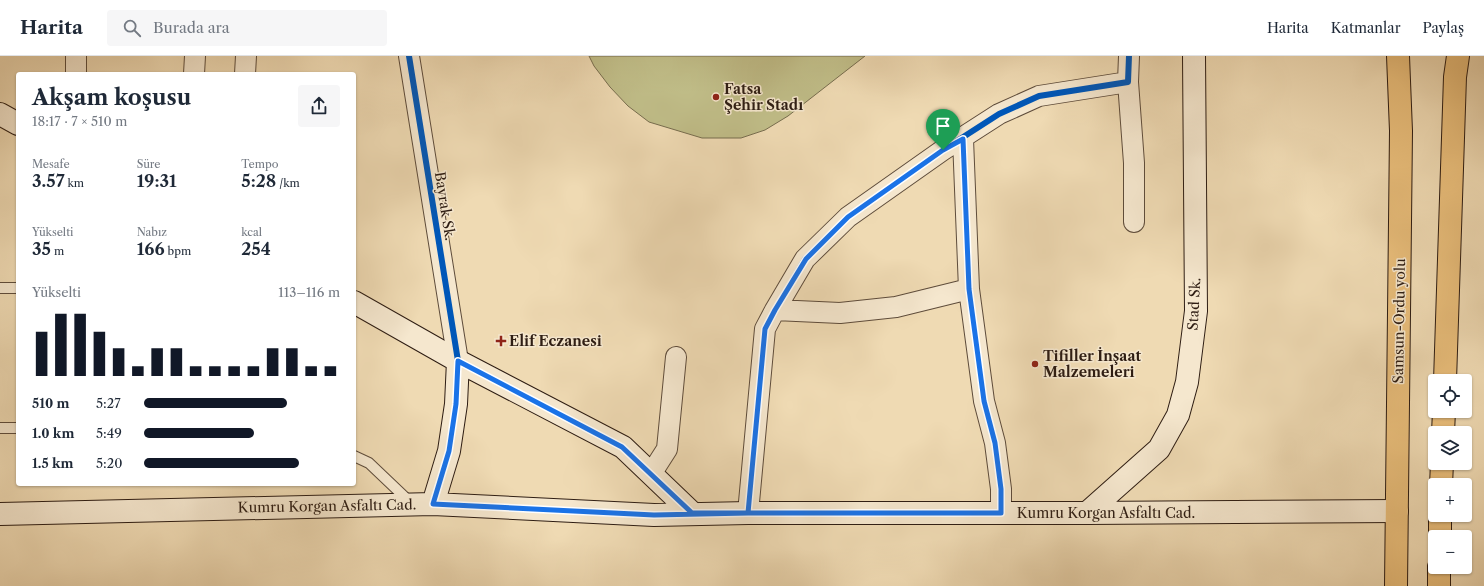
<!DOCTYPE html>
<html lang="tr">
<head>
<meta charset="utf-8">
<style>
  body { margin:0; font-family:"Libre Caslon Text",serif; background:#f6f6f7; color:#1f2937; height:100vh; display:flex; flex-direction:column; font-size:15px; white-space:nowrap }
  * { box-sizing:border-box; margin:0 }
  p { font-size:13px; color:#747a83 }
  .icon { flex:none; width:22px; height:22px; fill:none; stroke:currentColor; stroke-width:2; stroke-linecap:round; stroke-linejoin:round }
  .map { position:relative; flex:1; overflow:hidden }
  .panel { position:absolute; left:16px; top:16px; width:340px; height:414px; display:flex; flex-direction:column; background:#fff; border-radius:4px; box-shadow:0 1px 3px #0004 }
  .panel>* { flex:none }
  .controls { position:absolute; left:1428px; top:318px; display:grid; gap:8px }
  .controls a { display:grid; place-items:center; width:44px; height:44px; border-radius:4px; background:#fff; box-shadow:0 1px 3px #0004; font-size:20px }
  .pin { position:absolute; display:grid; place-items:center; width:34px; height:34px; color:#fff; margin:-41px -17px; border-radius:50% 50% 50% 0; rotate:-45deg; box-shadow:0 0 4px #0007 }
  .pin .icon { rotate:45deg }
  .round { display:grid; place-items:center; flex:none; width:42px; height:42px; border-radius:4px; background:#f6f6f7 }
  .head { display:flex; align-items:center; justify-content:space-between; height:68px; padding:0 16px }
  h1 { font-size:22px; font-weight:800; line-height:30px }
  .figures { display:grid; grid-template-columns:repeat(3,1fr); gap:6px; height:68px; padding:4px 16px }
  .figures div { display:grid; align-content:center }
  .figures b { font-size:17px; font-weight:800 }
  .figures small { font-size:11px; font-weight:400 }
  .figures p { font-size:11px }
  .chart { height:112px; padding:8px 16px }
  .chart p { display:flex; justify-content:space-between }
  .chart svg { width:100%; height:72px; margin-top:4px; stroke:#111827; stroke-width:6 }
  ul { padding:0 16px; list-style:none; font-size:13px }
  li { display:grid; grid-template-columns:64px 48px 1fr; align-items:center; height:30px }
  li i { height:10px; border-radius:5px; background:#111827 }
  header { display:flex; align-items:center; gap:24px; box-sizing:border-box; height:56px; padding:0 20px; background:#fff; border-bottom:1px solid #e0e1e3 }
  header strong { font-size:19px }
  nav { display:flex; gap:22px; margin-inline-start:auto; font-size:14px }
  .search { width:280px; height:36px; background:#f6f6f7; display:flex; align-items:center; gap:10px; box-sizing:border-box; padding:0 14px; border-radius:4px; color:#747a83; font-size:15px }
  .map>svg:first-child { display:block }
  .green { fill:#c0bd88; stroke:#776d4e }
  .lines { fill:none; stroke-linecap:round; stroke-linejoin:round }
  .lane-casing { stroke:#5e4c3b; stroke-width:12 }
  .street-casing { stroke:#5e4c3b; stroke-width:22 }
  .secondary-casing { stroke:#2e1d13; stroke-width:24 }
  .highway-casing { stroke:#2e1d13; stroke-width:24 }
  .lane { stroke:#f5e7ce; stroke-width:10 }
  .street { stroke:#f5e7ce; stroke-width:20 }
  .secondary { stroke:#f5e7ce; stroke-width:22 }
  .highway { stroke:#e8bd7a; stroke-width:22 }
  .cycleway-casing { stroke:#f5e7ce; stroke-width:8 }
  .cycleway { stroke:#0057b8; stroke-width:6 }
  .route-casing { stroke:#fff; stroke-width:8 }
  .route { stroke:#1a73e8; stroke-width:5 }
  .poi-dot { fill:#8f2418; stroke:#f5e7ce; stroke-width:1.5 }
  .labels { text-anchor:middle; stroke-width:3; stroke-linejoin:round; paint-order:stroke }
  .poi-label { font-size:14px; font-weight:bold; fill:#2e1d13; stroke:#f5e7ce; text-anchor:start }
  .street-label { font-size:14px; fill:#2e1d13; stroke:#f5e7ce }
</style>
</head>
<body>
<header>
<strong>Harita</strong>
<div class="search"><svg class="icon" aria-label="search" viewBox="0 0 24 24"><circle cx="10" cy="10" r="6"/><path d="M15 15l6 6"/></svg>Burada ara</div>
<nav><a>Harita</a><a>Katmanlar</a><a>Paylaş</a></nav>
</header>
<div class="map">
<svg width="1484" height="530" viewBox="0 0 1484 530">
  <rect width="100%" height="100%" fill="#efdab3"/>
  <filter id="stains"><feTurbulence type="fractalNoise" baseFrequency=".005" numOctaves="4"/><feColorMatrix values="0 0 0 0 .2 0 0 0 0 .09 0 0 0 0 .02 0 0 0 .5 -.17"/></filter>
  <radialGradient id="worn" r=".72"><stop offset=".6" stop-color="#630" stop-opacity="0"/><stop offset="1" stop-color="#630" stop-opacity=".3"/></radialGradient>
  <path class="green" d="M589,0H865L788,60L765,74L741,82H702L649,66L628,50L610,31L594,10Z"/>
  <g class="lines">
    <defs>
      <path id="lane" d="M0,232H18
        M0,372H18
        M354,400L369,407L411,447"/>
      <path id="street" d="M76,0V18
        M409,0L458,305
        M194,18L195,0
        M245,18L246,0
        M1128,26L1134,107V166
        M963,83L969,233L984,345L995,387L1001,433V457
        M775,254L840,257L896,251L969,233
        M651,418L667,393L676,301
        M748,457L765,273L775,254L805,203L848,161L943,94L999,58L1039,40L1128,26L1129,0"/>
      <path id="secondary" d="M0,58L18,68
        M354,246L458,305L623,391L692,457
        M433,448L449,395L456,348L458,305
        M1087,457L1159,393L1178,359L1187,326L1196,255L1194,0
        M0,458L433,448L654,459L748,457H1087L1397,455"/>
      <path id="highway" d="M1445,325L1455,21L1458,0
        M1443,377L1444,355
        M1441,429L1442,407
        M1440,481V459
        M1439,511V530
        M1396,530L1401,75L1398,0"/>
    </defs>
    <use href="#lane" class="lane-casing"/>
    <use href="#street" class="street-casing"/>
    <use href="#secondary" class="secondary-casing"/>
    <use href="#highway" class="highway-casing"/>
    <use href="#lane" class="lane"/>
    <use href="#street" class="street"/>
    <use href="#secondary" class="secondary"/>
    <use href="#highway" class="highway"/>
    <defs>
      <path id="cycleway" d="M409,0L458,305L456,348L449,395L433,448
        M963,83L969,233L984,345L995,387L1001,433V457
        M748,457L765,273L775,254L805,203L848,161L943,94L999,58L1039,40L1128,26L1129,0"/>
    </defs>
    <use href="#cycleway" class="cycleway-casing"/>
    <use href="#cycleway" class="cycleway"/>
  </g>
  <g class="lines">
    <defs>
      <path id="route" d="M943,94L848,161L806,203L775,254L765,273L748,457L654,459L433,448L449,395L456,348L458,305L622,391L692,457H1001V433L995,387L984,345L969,233L963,83L943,94"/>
    </defs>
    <use href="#route" class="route-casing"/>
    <use href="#route" class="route"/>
  </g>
  <g class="poi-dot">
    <circle cx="716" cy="41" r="4"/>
    <path d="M499 279h4v4h4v4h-4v4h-4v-4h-4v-4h4z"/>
    <circle cx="1035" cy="308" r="4"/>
  </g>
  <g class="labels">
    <g class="poi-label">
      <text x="724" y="38">Fatsa<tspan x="724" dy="16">Şehir Stadı</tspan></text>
      <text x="509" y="290">Elif Eczanesi</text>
      <text x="1043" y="305">Tifiller İnşaat<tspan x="1043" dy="16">Malzemeleri</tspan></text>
    </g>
    <g class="street-label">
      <text transform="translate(445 150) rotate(81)" y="5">Bayrak Sk.</text>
      <text transform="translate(1194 248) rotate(-87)" y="5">Stad Sk.</text>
      <text transform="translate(1399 265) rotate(-89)" y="5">Samsun-Ordu yolu</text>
      <text transform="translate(327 450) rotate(-1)" y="5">Kumru Korgan Asfaltı Cad.</text>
      <text x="1106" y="462">Kumru Korgan Asfaltı Cad.</text>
    </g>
  </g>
  <rect width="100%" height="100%" filter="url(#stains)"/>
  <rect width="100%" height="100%" fill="url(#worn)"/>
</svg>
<div class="controls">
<a><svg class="icon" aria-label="locate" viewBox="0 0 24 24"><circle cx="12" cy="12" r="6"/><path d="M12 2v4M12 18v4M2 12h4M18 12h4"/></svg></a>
<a><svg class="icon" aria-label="layers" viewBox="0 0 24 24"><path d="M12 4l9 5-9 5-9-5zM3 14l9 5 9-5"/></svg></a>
<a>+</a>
<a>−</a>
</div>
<div class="pin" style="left:943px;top:94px;background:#1e9e55"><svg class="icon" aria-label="arrive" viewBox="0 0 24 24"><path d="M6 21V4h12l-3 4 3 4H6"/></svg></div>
<section class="panel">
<div class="head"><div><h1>Akşam koşusu</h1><p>18:17 · 7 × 510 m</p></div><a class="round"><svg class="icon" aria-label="share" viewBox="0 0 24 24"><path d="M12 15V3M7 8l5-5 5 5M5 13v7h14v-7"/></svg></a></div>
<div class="figures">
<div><p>Mesafe</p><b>3.57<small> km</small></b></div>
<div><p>Süre</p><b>19:31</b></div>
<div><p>Tempo</p><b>5:28<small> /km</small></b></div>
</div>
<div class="figures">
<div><p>Yükselti</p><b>35<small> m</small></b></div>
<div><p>Nabız</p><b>166<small> bpm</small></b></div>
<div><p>kcal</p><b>254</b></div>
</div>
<div class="chart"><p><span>Yükselti</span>113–116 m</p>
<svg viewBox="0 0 160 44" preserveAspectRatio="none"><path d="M5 44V17M15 44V6M25 44V6M35 44V17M45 44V27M55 44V38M65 44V27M75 44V27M85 44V38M95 44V38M105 44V38M115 44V38M125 44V27M135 44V27M145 44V38M155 44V38"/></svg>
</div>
<ul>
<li><b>510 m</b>5:27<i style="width:73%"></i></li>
<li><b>1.0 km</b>5:49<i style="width:56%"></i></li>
<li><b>1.5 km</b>5:20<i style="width:79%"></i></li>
</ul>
</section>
</div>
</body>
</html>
